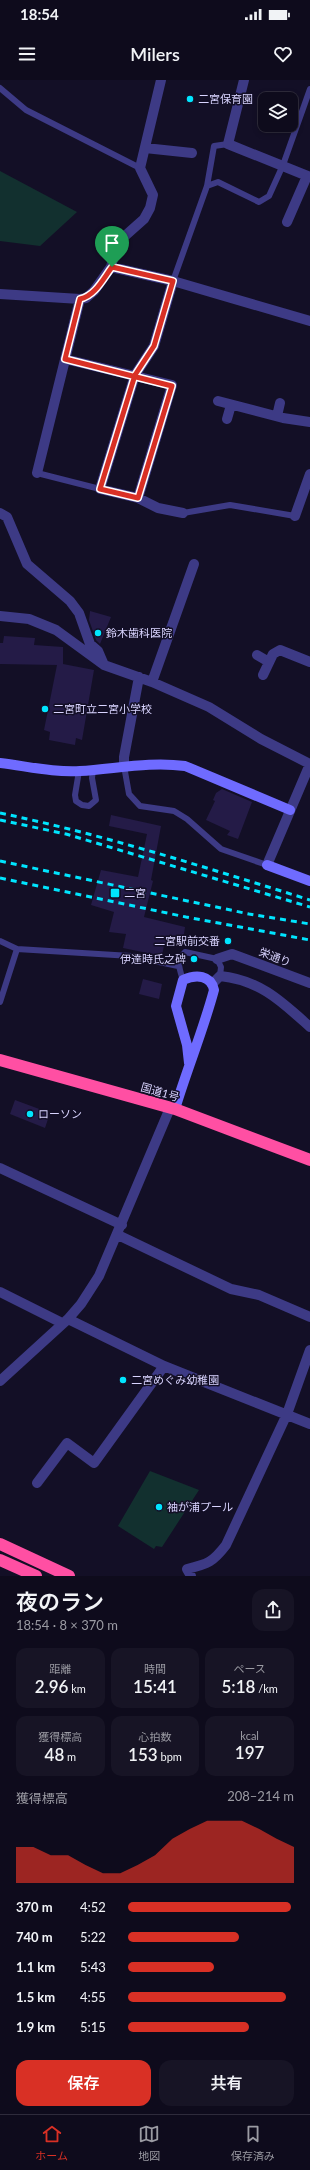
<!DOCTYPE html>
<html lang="ja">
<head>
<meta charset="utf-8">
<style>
  body { margin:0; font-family:Lato,"Noto Sans JP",sans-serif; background:#171425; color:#f1f3f6; height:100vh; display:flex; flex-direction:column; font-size:15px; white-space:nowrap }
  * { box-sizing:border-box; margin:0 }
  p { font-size:13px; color:#9b9ba3 }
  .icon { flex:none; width:22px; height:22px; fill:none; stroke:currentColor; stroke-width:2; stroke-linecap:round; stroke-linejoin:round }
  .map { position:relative; height:1496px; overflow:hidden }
  .drawer { display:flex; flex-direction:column; background:#0e0b1c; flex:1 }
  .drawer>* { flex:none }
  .controls { position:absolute; left:258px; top:12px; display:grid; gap:8px }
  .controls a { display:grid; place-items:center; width:40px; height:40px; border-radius:8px; background:#0e0b1c; box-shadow:0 2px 6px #0003,0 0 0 1px #2e2b3b; font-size:20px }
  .pin { position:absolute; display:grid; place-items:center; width:34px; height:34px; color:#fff; margin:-41px -17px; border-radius:50% 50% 50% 0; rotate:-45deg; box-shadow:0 0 4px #0007 }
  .pin .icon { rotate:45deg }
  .round { display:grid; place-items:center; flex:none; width:42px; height:42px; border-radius:12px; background:#171425 }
  .overview { display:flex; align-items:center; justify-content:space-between; height:68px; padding:0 16px }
  h1 { font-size:22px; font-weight:600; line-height:30px }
  .metrics { display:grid; grid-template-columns:repeat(3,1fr); gap:6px; height:68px; padding:4px 16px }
  .metrics div { display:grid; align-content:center; border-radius:10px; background:#171425; text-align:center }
  .metrics b { font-size:17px; font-weight:600 }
  .metrics small { font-size:11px; font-weight:400 }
  .metrics p { font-size:11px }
  .chart { height:112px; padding:8px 16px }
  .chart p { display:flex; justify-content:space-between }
  .chart svg { width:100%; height:72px; margin-top:4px; fill:#d93025; opacity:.7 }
  .primary-button { display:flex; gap:8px; margin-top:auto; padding:8px 16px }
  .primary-button a { flex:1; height:46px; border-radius:12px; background:#d93025; color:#fff; font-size:16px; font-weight:600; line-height:46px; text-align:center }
  .primary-button a+a { background:#171425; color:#f1f3f6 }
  ul { padding:0 16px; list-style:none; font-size:13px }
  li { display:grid; grid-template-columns:64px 48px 1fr; align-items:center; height:30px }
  li i { height:10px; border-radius:5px; background:#d93025 }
  .status { display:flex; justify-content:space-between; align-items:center; height:28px; padding:0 20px; background:#0e0b1c; direction:ltr }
  .status svg { height:11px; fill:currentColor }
  header { display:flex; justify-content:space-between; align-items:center; height:52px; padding:0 16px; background:#0e0b1c; font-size:18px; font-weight:600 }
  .menu { display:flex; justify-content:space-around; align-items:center; height:56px; border-top:1px solid #2e2b3b; background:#0e0b1c; font-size:11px; color:#9b9ba3 }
  .menu a { display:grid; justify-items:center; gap:2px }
  .menu .on { color:#d93025 }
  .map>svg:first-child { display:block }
  .green { fill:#12302f }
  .building { fill:#241b47 }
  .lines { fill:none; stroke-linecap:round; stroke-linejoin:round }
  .lane { stroke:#3d3a85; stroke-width:6 }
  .street { stroke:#3d3a85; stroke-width:10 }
  .secondary { stroke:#6f6bff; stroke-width:10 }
  .highway { stroke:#ff4fa3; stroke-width:12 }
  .rail { stroke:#00e5ff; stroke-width:3; stroke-dasharray:6 5; stroke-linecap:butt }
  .route-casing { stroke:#fff; stroke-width:8 }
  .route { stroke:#d93025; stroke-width:5 }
  .poi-dot { fill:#00e5ff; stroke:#130f26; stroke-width:1.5 }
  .labels { text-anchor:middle; stroke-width:3; stroke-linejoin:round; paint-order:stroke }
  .poi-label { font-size:11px; fill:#d9d4ff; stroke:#130f26; text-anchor:start }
  .street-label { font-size:11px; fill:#d9d4ff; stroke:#130f26 }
</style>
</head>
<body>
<div class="status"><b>18:54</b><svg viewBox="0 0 49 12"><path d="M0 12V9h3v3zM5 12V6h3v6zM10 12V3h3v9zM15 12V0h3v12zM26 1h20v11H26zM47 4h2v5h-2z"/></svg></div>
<header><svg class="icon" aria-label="menu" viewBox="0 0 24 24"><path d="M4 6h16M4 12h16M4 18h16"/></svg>Milers<svg class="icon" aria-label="heart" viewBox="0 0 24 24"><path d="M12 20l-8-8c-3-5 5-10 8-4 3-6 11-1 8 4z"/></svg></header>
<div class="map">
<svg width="310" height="1496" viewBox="0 0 310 1496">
  <rect width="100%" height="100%" fill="#130f26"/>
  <path class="green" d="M0,91L77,132L40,166L0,161Z
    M150,1391L199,1410L162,1467L156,1466L154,1469L118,1446Z"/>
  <path class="building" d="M90,531L111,537L100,564L96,560L89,540Z
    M4,556L35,558L34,565L63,567V584L94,590L82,660L76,658L75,665L49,660L50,652L44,650L57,585L0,584V563H3Z
    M222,709L252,722L238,759L227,755L230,751L206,740L215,721L213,720L216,713Z
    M111,735L161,746L151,800L153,801L144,837L185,847L184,854L173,859L172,866L164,865L162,876L123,868L126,854L109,852L114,832L91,825L101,790L138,797L147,754L109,746Z
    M143,899L162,904L159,919L139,914Z
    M15,1020L50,1033L45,1048L10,1034Z"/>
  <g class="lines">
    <path class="lane" d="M0,8L26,30L140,88
      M207,106L218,102L259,122L269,116L283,85L310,9
      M173,201L207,106L214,66L228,64
      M37,393L100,409
      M183,433L230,425L295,436
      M124,686L129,714L140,726L174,731L187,739L221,769L267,785
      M79,691L75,715L76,721L82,725L89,726L96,720L92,698L93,690
      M0,861L17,869L0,922
      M17,869L131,876L178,886
      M183,900C179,888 176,881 185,872L217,879L221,887L220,896"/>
    <path class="street" d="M244,0L228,64L310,97
      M145,68L192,73
      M287,142L307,96
      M111,187L173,201L310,241
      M173,201L154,266L135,295L100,409L138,418L158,428L183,433
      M0,214L80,219L86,218L94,211L111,187L117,163L144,139L150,128L153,115L140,88L161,0
      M65,279L172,305L138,418
      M218,321L283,338L310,342
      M277,336L280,323
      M227,339L231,325
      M37,393L80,219
      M0,433L7,437L27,484L70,521L79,533L90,564L98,571L104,585
      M295,436L310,394
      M0,536L29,539L56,550L104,585L152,602L209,627L261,659L310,684
      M257,575L269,582
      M263,595L273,574L280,570L310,582
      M152,602L194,484
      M124,686V677L139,597
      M267,785L310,684
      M217,879L232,874L310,903
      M213,903L220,896C260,900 282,922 310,947
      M170,1028L99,1196L81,1224L68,1239L164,1286L310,1344
      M0,1088L122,1145
      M118,1155L231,1209L259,1215L310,1237
      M0,1212L62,1243
      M0,1301L68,1239
      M37,1403L67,1363L94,1383L164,1286
      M191,1496L187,1489C208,1484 213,1482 226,1465L287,1334L310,1270"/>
    <path class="secondary" d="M0,683C26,686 54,693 80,691C115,689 150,681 185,686L290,730
      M267,785L310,801
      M175,1029C187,989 203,951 214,910C211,895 196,894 183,900L176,926L187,965L189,983"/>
    <path class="highway" d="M0,980L175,1029L310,1080
      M0,1464L69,1496
      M0,1480L36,1496"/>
    <path class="rail" d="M0,733C105,755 207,788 310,820
      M0,740L66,754L310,827
      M0,781L249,834L310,844
      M0,798L186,837L310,860"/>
  </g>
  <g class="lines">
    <defs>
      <path id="route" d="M112,187C103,199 95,216 80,219L65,279L172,306L138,418L100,409L135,295L154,266L173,201L112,187"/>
    </defs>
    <use href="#route" class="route-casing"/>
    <use href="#route" class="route"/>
  </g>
  <g class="poi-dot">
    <circle cx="190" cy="19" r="4"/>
    <circle cx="98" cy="553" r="4"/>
    <circle cx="45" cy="629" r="4"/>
    <rect x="110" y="808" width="10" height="10" rx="2"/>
    <circle cx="228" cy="861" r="4"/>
    <circle cx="194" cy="879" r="4"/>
    <circle cx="30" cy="1034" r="4"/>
    <circle cx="123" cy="1300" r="4"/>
    <circle cx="159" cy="1427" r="4"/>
  </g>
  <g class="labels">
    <g class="poi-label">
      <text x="198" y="23">二宮保育園</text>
      <text x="106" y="557">鈴木歯科医院</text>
      <text x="53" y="633">二宮町立二宮小学校</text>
      <text x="124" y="817">二宮</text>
      <text x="220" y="865" text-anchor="end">二宮駅前交番</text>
      <text x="186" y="883" text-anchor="end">伊達時氏之碑</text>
      <text x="38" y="1038">ローソン</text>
      <text x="131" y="1304">二宮めぐみ幼稚園</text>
      <text x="167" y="1431">袖が浦プール</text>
    </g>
    <g class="street-label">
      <text transform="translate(275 877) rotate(20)" y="4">栄通り</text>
      <text transform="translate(160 1012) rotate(16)" y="4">国道1号</text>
    </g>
  </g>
</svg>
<div class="controls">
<a><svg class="icon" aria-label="layers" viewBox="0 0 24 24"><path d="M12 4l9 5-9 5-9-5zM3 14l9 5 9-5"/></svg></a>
</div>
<div class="pin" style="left:112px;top:187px;background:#1e9e55"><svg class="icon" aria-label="arrive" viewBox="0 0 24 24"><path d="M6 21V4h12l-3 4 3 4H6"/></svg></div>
</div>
<section class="drawer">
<div class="overview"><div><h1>夜のラン</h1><p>18:54 · 8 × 370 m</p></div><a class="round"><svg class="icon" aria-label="share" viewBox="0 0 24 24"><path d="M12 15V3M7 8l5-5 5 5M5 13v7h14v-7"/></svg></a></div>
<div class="metrics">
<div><p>距離</p><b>2.96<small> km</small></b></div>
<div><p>時間</p><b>15:41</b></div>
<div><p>ペース</p><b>5:18<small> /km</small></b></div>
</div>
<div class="metrics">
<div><p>獲得標高</p><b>48<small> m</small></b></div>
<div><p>心拍数</p><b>153<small> bpm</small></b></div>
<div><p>kcal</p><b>197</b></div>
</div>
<div class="chart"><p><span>獲得標高</span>208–214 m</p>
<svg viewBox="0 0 160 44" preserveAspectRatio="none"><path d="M0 44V22L10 22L20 27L30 27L40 33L50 38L60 38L70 33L80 27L90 17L100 11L110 6L120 6L130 6L140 11L150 17L160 22V44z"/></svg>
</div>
<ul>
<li><b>370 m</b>4:52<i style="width:98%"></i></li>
<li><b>740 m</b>5:22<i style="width:67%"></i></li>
<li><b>1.1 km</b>5:43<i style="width:52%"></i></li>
<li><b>1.5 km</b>4:55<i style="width:95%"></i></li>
<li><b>1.9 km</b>5:15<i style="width:73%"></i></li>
</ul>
<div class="primary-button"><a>保存</a><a>共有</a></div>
</section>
<nav class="menu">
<a class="on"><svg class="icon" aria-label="home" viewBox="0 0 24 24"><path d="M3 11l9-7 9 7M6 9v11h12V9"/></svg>ホーム</a>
<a><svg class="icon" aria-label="map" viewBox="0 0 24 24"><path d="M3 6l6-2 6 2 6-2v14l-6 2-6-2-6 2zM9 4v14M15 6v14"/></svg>地図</a>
<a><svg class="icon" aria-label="saved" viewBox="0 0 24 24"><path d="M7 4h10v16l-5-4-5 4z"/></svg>保存済み</a>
</nav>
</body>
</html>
